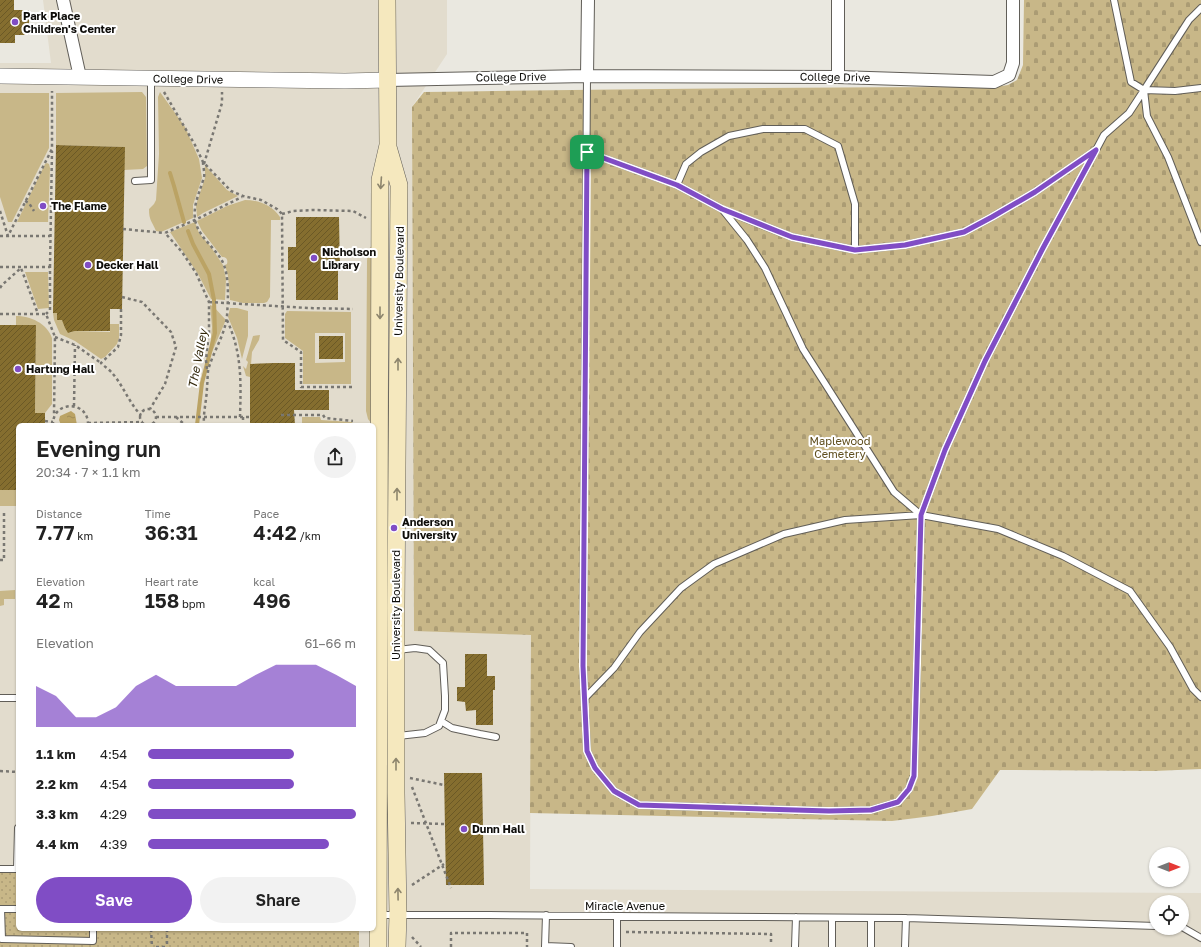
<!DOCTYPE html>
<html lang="en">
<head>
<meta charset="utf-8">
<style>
  body { margin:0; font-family:"Golos Text",sans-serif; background:#f2f2f2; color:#222; height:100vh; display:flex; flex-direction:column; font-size:15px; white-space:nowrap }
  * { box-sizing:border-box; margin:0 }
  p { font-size:13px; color:#767676 }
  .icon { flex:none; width:22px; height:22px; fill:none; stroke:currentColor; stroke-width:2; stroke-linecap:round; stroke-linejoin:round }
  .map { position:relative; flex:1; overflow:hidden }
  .drawer { position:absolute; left:16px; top:423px; width:360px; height:508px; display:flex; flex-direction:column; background:#fff; border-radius:6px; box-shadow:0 1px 3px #0004 }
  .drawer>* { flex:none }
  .needle { width:26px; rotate:90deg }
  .tools { position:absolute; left:1149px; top:847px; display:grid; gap:8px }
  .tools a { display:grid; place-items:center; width:40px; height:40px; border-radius:50%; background:#fff; box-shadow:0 1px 3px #0004; font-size:20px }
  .pin { position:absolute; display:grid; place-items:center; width:34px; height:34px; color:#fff; margin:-17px; border-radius:8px; box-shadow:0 2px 6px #0006 }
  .round { display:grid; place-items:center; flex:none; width:42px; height:42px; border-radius:21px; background:#f2f2f2 }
  .headline { display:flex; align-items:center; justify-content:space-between; height:68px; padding:0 20px }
  h1 { font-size:22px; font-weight:600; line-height:30px }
  .stats { display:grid; grid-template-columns:repeat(3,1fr); gap:6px; height:68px; padding:4px 20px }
  .stats div { display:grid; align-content:center }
  .stats b { font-size:20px; font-weight:600 }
  .stats small { font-size:11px; font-weight:400 }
  .stats p { font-size:11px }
  .chart { height:112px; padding:8px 20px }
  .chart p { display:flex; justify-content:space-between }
  .chart svg { width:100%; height:72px; margin-top:4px; fill:#804dc5; opacity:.7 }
  .primary-button { display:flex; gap:8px; margin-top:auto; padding:8px 20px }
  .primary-button a { flex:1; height:46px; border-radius:24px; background:#804dc5; color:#fff; font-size:16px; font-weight:600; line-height:46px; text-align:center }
  .primary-button a+a { background:#f2f2f2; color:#222 }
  ul { padding:0 20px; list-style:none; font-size:13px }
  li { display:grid; grid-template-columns:64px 48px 1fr; align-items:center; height:30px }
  li i { height:10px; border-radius:5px; background:#804dc5 }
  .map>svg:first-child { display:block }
  .built { fill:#e2dccd; fill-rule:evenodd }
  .green { fill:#c8b788; fill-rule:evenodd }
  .cemetery { fill:url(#cemetery-stones) }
  .park { fill:url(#park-dots) }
  .water { fill:url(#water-ripples) }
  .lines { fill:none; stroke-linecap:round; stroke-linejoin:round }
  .stream { stroke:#bba364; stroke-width:4 }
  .building { fill:url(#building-hatch) }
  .service-casing { stroke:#615e58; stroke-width:8 }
  .minor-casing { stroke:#615e58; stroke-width:14 }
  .tertiary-casing { stroke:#615e58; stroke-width:16 }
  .secondary-casing { stroke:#615e58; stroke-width:18 }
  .path { stroke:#797772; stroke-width:2.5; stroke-dasharray:3 3; stroke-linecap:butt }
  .service { stroke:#fff; stroke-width:6 }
  .minor { stroke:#fff; stroke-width:12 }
  .tertiary { stroke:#fff; stroke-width:15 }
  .secondary { stroke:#f5e8be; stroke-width:17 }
  .oneway { stroke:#8d856d }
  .route-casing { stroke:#fff; stroke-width:8 }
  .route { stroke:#804dc5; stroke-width:5 }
  .poi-dot { fill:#804dc5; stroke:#fff; stroke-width:1.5 }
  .labels { text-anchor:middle; stroke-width:4; stroke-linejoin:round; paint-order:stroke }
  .poi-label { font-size:11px; font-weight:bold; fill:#0e0d0a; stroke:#fff; text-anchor:start }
  .street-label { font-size:11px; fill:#0e0d0a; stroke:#fff }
  .park-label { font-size:11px; fill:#5f4e1d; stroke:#fff }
  .water-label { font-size:12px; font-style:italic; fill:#33280b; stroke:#fff }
</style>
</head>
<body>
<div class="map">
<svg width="1201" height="947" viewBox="0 0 1201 947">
  <defs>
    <pattern id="cemetery-stones" width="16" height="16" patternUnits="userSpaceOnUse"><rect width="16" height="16" fill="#c8b788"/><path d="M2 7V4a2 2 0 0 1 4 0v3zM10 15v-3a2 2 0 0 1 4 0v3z" fill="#ab9c74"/></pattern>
    <pattern id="park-dots" width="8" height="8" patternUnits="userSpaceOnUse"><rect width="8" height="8" fill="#c8b788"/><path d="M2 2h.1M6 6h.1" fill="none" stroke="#ab9c74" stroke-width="1.8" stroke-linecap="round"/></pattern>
    <pattern id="water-ripples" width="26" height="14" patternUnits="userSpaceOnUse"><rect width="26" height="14" fill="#bba364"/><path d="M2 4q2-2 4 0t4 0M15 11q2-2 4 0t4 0" fill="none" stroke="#a08b55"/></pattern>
    <pattern id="building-hatch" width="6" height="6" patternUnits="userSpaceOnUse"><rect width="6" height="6" fill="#856e2f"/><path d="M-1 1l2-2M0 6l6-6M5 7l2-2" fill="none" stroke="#6b5926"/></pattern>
  </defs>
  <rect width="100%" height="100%" fill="#eae8e0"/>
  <path class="built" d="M43,0H447V54L412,107L414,630L531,635L530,889L1201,893V947H0V63H51ZM18,425H374V929H18ZM1156,902H1182V928H1156Z"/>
  <path class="green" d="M142,92L146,97L147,166L143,169L124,170V147L56,145V93Z
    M160,92L185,127L199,159L202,178L193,205V218L161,232L156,231C152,221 149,221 149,209L154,204L156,200L159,154L158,97Z
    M0,93H49V148L12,222H8L0,197Z
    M47,163L49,164L50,168L48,222H17L45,164Z
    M205,165L227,190L238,196L203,213L197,217L196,205L205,178Z
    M245,200C258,200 272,205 280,217V220H271L270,297L267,302L264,303H243L230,300L228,276L225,265L227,264C228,260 227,257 222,257L202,231L197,221L227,206Z
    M195,222L199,233L211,247L223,265L226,279L225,300L211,299L198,274L170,232Z
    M373,244L371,423L368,419L366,411L367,261L368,250Z
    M25,272H48L49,308L38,309Z
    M210,305L213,306L225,319V322L209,359L212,327Z
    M230,308H237L248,311V336L242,359L237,338L228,317Z
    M287,311L351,312V384H303V351L285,338V314ZM315,333H345V362L315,363Z
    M53,313H57L64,320L65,328L69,333L75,331L110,332V324H119V338L117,344L105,357L101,359L75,341L60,334L54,320Z
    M16,316C30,316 47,323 52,338V404L45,413H35L36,325H16Z
    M260,335L259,340L252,352L250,377L246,376L243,366L246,369L248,362L246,360L253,336Z
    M302,417H320L321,420L352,422L353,425H302Z
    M0,490H18V506H0Z
    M15,590V599H4V605L0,606V591Z"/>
  <path class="cemetery" d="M1024,0H1201V769L1154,771L1000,770L972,809L932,816L892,821L530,813L531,635L414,631L412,107L424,92C614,89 804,87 995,87L1008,85L1017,80L1023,65Z"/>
  <path class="park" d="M0,869H18V929H359V947H0Z"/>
  <path class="water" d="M71,411L75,414L77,425H61L59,420L60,416Z"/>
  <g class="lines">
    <path class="stream" d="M170,173L174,186L184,222
      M188,231L193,244L209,274L214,300L215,333L202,383L197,425"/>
  </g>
  <path class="building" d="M0,0H14V10H29V35H15V43H0Z
    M56,145L125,147L122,309H110V331H75L68,333L65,328L62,320H57V313H53Z
    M296,217H339L340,271H338V300H296V270H288V247H296Z
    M0,325H36L35,413H45V425H18V490H0Z
    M319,336H343V359H319Z
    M274,363H295V390H329V410H294L295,425H250V364Z
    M465,654H487V676H495V690H493V725H476V710L466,711L465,702L457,701V687H465Z
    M444,773H482L484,885H446Z"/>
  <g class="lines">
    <defs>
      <path id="service" d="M1114,0L1131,82L1144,90L1189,20L1201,8
        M587,76L583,666L587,751L595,768L614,791L639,805L829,811L871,810L898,802L909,789L914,775L921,515L945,450L985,361L1043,248L1096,150L1035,192L992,217L964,232L905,245L855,250V204L838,146L805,129H763L729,136L701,152L686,164L677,185L722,209L747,240L765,268L803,349L894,492L921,515
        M1144,90L1147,116L1168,157L1201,242
        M1096,150L1104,135L1129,113L1144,90L1175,91L1201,88
        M587,152L677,185
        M135,181L151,180V78
        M724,210L792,237L855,250
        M397,650L415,648L429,650L443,663L445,696V710L439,726L425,733L398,736
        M0,698H18
        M585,698L614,668L640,632L681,588L714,564L784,534L845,520L921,515L998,529L1063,556L1130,591L1170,647L1193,689L1201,697
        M441,721L452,728L480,734L496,737
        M0,869H18
        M17,869L18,828
        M18,909H1L2,939L93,941V929
        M379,915H489L906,918L1156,926
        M1182,927L1201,938
        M545,946L571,947
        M545,947L546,915
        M617,947V916
        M795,947L796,917
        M832,947V918
        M871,947V918
        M905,947L906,918"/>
      <path id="minor" d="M63,0L80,77
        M587,76L588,0
        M838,77V0
        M388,80L587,76L838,77L994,82L1009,75L1013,63V0"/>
      <path id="tertiary" d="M0,76L345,81L388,80"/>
      <path id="secondary" d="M388,147L399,185L396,607V793L398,914L397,947
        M378,947L380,180L388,145L387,0"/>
    </defs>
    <use href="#service" class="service-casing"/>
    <use href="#minor" class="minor-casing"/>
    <use href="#tertiary" class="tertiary-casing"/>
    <use href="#secondary" class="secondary-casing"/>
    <path class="path" d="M164,92L195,145L203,162L231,191L243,196L261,200L277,209L282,214L283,340L301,352V387H353
      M203,162C203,167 205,173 204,177C200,192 193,204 195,219C197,235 213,246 221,259C230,273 228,300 227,316C225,334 214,351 209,367C207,373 208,380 207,386C207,399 203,412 204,425
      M204,164L222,103V92
      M25,201L29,203L34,211
      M0,211L8,236L52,149V91
      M282,214L293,211L314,210L353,211L366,218
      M123,229L165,233
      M0,236H50
      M0,267H50V310L46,314
      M50,267L52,151
      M0,288L2,285L21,268L38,314
      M122,297L142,302L171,332L176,347L165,384L150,409
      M209,302L308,308L353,309
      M121,309V335L118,347L101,363C105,367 110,370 113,374C124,387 129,403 141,415
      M0,314H46L55,337L54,416
      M227,320C242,353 241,381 240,417
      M55,337L75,345L101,363
      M207,369L206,360L209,332V302L196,273L182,252L165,233L195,220L242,197
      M74,406L75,345
      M140 417a8 8 0 1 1 16 0a8 8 0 1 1-16 0Z
      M281,415H323L325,418L353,421
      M156,417H250
      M176,417L185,425
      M243,417V425
      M45,421L53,422
      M88,423L143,422
      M53,425C52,400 89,400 88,425
      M0,560H4V510
      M0,771L18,772
      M410,778L444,785
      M412,787L451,888
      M411,823L444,824
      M412,885L444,864
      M151,929L152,947
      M167,929V947
      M626,932L771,934V943
      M412,937L421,947
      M156,947H167
      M451,947V933H527V947"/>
    <use href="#service" class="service"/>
    <use href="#minor" class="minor"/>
    <use href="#tertiary" class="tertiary"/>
    <use href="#secondary" class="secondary"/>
  </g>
  <defs><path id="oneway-shaft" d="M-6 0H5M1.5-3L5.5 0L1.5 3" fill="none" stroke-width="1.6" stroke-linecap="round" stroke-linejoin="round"/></defs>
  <g class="oneway">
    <use href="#oneway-shaft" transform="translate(381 183) rotate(94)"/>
    <use href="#oneway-shaft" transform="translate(380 313) rotate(90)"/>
    <use href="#oneway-shaft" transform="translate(398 364) rotate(-90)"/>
    <use href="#oneway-shaft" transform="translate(397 494) rotate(-90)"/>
    <use href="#oneway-shaft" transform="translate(396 764) rotate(-90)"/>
    <use href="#oneway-shaft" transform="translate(398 894) rotate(-91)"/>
  </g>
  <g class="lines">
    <defs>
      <path id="route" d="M1096,150L1043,248L985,361L945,450L921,515L914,776L909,789L898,802L871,810L829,811L639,805L614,791L595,768L587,751L583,666L587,152L677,185L722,209L792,237L855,250L905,245L964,232L992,217L1035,192Z"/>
    </defs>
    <use href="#route" class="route-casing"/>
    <use href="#route" class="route"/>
  </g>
  <g class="poi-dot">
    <circle cx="15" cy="22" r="4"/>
    <circle cx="43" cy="206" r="4"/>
    <circle cx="314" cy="258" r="4"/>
    <circle cx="88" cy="265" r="4"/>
    <circle cx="18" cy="369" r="4"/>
    <circle cx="394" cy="528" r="4"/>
    <circle cx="464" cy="829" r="4"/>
  </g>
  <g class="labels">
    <g class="poi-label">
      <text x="23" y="20">Park Place<tspan x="23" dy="13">Children's Center</tspan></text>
      <text x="51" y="210">The Flame</text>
      <text x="322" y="256">Nicholson<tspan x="322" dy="13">Library</tspan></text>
      <text x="96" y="269">Decker Hall</text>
      <text x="26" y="373">Hartung Hall</text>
      <text x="402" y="526">Anderson<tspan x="402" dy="13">University</tspan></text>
      <text x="472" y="833">Dunn Hall</text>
    </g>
    <g class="street-label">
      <text transform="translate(511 77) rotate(-1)" y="4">College Drive</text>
      <text transform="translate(835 77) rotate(1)" y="4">College Drive</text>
      <text transform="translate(188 79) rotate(1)" y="4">College Drive</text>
      <text transform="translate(399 281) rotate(-89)" y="4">University Boulevard</text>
      <text transform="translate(396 605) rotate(-90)" y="4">University Boulevard</text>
      <text x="625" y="910">Miracle Avenue</text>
    </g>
    <g class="park-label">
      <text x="840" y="445">Maplewood<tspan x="840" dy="13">Cemetery</tspan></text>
    </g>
    <g class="water-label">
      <text transform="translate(198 359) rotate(-79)" y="4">The Valley</text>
    </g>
  </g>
</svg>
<div class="tools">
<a><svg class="needle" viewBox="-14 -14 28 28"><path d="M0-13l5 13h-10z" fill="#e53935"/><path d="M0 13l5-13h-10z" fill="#767676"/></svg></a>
<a><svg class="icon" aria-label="locate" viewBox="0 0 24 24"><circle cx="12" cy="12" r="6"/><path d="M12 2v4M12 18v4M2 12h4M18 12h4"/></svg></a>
</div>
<div class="pin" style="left:587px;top:152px;background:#1e9e55"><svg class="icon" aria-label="arrive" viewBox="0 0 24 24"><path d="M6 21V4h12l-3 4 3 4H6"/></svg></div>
<section class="drawer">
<div class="headline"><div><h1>Evening run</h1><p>20:34 · 7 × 1.1 km</p></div><a class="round"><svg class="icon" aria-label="share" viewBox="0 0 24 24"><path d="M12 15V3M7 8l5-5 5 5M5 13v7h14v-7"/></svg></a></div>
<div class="stats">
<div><p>Distance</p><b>7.77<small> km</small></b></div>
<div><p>Time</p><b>36:31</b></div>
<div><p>Pace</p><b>4:42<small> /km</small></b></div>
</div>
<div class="stats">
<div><p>Elevation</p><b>42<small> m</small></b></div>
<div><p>Heart rate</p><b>158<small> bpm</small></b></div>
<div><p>kcal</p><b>496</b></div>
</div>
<div class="chart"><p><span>Elevation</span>61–66 m</p>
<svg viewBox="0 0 160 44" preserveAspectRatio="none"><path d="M0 44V19L10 25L20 38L30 38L40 32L50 19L60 12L70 19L80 19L90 19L100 19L110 12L120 6L130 6L140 6L150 12L160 19V44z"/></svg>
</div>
<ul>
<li><b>1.1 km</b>4:54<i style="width:70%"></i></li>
<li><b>2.2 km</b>4:54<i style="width:70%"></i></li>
<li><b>3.3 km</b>4:29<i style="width:100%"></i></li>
<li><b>4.4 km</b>4:39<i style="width:87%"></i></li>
</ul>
<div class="primary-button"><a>Save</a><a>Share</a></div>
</section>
</div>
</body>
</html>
